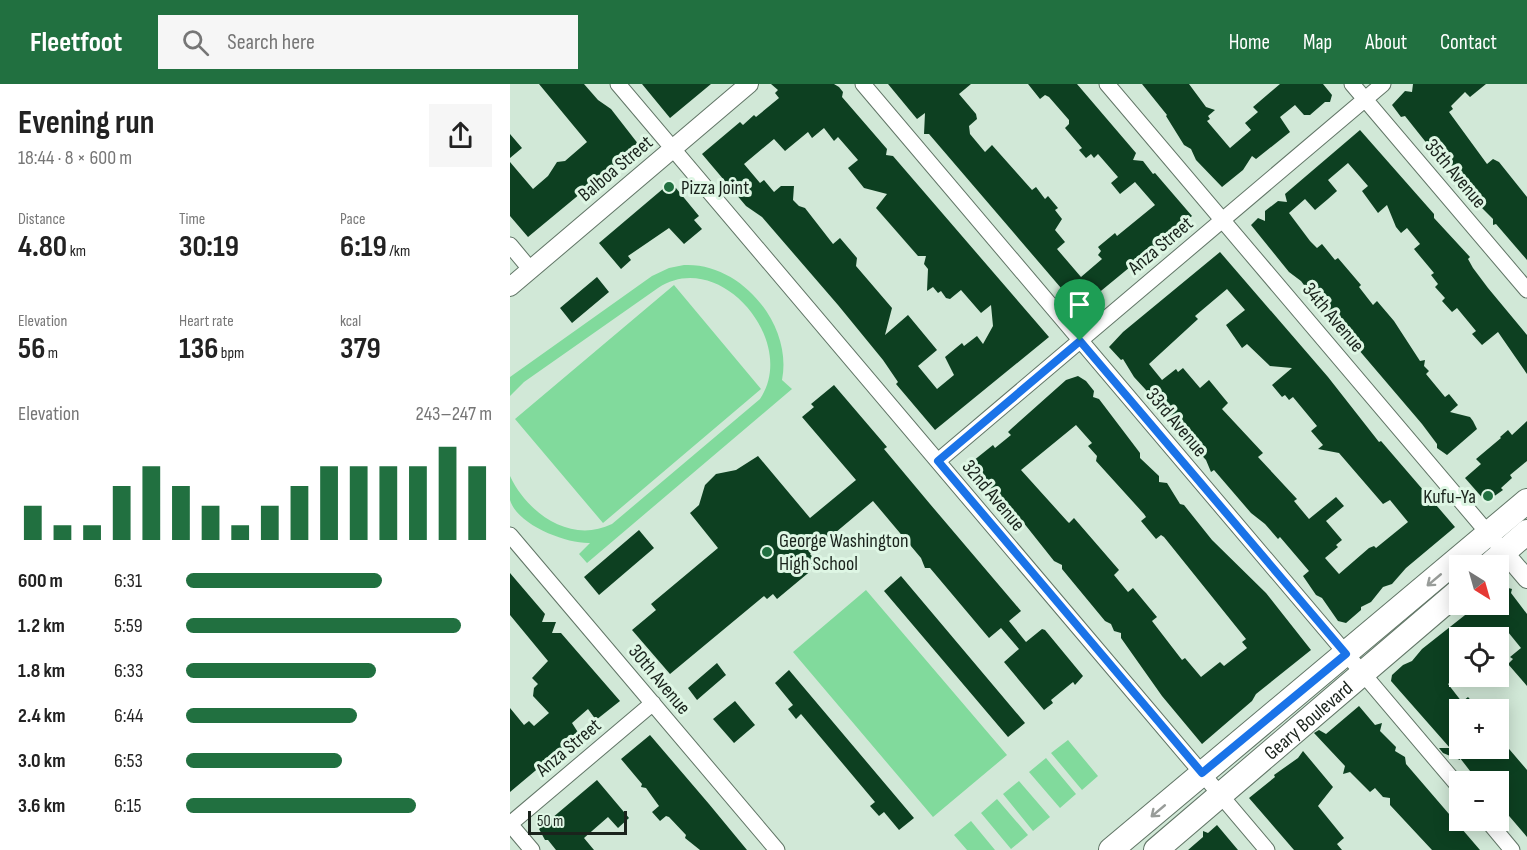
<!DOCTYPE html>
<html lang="en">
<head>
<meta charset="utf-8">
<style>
  body { margin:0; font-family:"Sofia Sans Condensed",sans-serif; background:#f6f6f6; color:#222; height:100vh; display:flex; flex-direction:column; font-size:22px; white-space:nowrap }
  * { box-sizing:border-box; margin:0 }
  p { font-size:20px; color:#767676 }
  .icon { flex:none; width:33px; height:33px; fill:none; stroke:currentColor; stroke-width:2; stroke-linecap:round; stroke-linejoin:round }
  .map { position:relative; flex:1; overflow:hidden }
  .sheet { display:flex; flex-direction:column; background:#fff; width:510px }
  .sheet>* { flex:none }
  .needle { width:39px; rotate:143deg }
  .tools { position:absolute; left:939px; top:471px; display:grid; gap:12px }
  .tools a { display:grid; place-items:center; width:60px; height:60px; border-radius:0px; background:#fff; box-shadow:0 3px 15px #0003; font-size:30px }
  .scale { position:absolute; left:18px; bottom:15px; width:99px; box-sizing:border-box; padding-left:6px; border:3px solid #1a231c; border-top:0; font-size:16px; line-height:21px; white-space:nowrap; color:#1a231c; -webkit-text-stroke:4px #def6e4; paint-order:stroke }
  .pin { position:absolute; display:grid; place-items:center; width:51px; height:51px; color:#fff; margin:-62px -26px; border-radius:50% 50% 50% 0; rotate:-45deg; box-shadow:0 0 6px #0007 }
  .pin .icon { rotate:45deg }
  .round { display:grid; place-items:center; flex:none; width:63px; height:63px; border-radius:0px; background:#f6f6f6 }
  .overview { display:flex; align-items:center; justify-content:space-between; height:102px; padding:0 18px }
  h1 { font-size:33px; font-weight:700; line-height:45px }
  .stats { display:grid; grid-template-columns:repeat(3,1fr); gap:9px; height:102px; padding:6px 18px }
  .stats div { display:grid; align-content:center }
  .stats b { font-size:30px; font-weight:700 }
  .stats small { font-size:16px; font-weight:400 }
  .stats p { font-size:16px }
  .chart { height:168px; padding:12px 18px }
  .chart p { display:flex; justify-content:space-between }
  .chart svg { width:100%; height:108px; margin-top:6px; stroke:#217040; stroke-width:6 }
  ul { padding:0 18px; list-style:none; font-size:20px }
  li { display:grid; grid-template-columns:96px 72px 1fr; align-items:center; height:45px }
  li i { height:15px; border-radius:8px; background:#217040 }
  header { display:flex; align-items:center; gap:36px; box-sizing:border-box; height:84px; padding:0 30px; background:#217040; color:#fff }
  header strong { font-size:28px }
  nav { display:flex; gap:33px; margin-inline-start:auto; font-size:21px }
  .search { width:420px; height:54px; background:#f6f6f6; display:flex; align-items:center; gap:15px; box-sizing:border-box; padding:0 21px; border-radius:0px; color:#767676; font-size:22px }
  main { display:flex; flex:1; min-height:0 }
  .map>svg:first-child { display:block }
  .green { fill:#81da9c }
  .building { fill:#0d4021; fill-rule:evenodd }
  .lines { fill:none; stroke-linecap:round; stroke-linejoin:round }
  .minor-casing { stroke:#617566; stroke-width:17 }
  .tertiary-casing { stroke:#617566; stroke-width:20 }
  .primary-casing { stroke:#617566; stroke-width:26 }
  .minor { stroke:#fff; stroke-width:15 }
  .tertiary { stroke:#fff; stroke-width:18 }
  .primary { stroke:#fff; stroke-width:24 }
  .oneway { stroke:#989c99 }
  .route-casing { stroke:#fff; stroke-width:12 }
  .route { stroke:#1a73e8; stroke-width:8 }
  .poi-dot { fill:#217040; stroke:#def6e4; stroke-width:2 }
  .labels { text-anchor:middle; stroke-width:6; stroke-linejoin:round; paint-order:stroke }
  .street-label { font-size:20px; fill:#1a231c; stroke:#def6e4 }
  .poi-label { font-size:20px; fill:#1a231c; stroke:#def6e4; text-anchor:start }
</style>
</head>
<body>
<header>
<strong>Fleetfoot</strong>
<div class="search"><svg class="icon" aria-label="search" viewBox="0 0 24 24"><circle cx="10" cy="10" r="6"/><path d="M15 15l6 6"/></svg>Search here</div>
<nav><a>Home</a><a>Map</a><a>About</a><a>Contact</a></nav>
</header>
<main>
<section class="sheet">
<div class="overview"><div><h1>Evening run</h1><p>18:44 · 8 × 600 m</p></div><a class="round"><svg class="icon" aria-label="share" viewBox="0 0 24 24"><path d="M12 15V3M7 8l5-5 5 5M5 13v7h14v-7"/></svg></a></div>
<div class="stats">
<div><p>Distance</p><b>4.80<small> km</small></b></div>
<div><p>Time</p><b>30:19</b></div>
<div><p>Pace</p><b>6:19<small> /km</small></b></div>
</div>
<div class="stats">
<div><p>Elevation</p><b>56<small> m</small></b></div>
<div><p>Heart rate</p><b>136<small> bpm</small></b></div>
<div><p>kcal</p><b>379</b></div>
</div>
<div class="chart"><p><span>Elevation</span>243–247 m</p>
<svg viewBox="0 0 160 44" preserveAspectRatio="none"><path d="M5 44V30M15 44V38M25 44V38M35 44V22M45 44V14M55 44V22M65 44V30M75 44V38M85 44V30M95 44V22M105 44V14M115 44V14M125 44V14M135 44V14M145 44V6M155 44V14"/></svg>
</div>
<ul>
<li><b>600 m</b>6:31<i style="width:64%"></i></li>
<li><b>1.2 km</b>5:59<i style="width:90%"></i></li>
<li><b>1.8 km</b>6:33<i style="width:62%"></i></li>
<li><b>2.4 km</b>6:44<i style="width:56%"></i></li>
<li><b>3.0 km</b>6:53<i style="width:51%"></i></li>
<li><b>3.6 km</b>6:15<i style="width:75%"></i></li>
</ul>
</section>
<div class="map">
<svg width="1017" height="766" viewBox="0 0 1017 766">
  <rect width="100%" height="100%" fill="#d1e8d7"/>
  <path class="green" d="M174,181C231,178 283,241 272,296L282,305L77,479L69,470L80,459C57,460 7,441 0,416C0,409 0,399 0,392C18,430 61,460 102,440L250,315C289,257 209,163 148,204L14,298L0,312V293L142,192L159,184Z
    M164,201L251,305L93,439L5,335Z
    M356,506L497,671L423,733L283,568Z
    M558,656L588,692L572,706L541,669Z
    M536,674L566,710L550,724L519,688Z
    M509,697L540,733L523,747L493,710Z
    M487,715L518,751L501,765L471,729Z
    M461,737L485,766H457L444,751Z"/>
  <path class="building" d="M29,0H74L88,16L101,25L129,61L18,153L0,132V78L23,105L38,92L47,78L55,77L77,58Z
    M132,0H201L160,34Z
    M261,0H324L329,3L333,8L332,13L377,65L376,71L383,72L539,253L425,346L386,300L388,298L373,276L328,221L252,133L236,122L192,70L230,38L233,41L244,31L246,33L269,14L265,9L268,6ZM314,44L324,57L328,53L348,76L338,84L354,104L377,110L366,124L408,172H416L414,180L418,185L417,207L423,203L428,209L431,207L436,214L440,215L451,206L471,229L481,221L483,242L473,260L467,252L454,262L452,259L435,273L444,291L427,305L408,282L427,266L398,231L375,251L382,224L346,182L347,174L330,154L323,160L295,124L289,122L283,116L284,102H271L264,108L254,96L250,99L234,80L264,55L275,67L298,48L302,54Z
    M378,0H461L449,10L466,30L467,35L459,42L460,50L475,68L482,61L522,106L526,103L535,115L538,112L548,124L545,126L552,135L545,146L555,158L547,165L571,193L592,175L588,171L591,167L588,163L605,149L607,152L645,121L625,98L610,110L601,99L608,93L588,70L584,74L581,70L576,74L569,66L572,64L555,44L559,40V36L539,13L535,11L530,15L518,0H567L626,69L623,76L633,77L643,90L645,89L682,132L569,225L419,50H414L415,29L407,35Z
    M632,0H679L696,23L705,26L698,32L700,35L697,37L720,64L741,46L735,39L748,28L743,23L770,0H813L822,11L820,18H815L800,31H794L785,21L770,33L780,48L746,75L742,72L733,86L712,103L686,76L681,65L674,61L656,32L657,31Z
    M903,0H976L960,13L955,8L941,22L943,25L939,28L977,80L983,75L989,78L1017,113V176L986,140L983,141V135L962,114L941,81L926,71L895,32L891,33L882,21L895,7L902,8Z
    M850,46L924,130V134L960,173L958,175L963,184L978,204L1017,251V290L988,248L972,261L962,250L966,247L947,224L942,228L932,217L935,214L925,203L928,200L921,191L924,189L904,165L910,160L897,144L891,149L886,143L877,121L868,129L852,107L858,102L838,79L818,96L827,107L818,115L805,126L795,115L779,129L800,157L807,164L812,160L825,176L828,174L851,201L849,203L863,221L867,217L884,237L910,277L915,276L914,282L919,287L916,290L935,313L939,310L948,321L940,328L960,333L963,337L967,345L937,371L927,364V360L912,340L825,238L821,237L791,197L779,188L741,141L748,134L755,137V127L768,117L777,118L775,110Z
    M0,50L12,64L0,74Z
    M161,98L189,132L184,136L192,145L174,160L159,144L118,172L121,176L111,185L89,159Z
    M710,168L818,293L869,358L871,357L945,443L896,484L882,500L873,503L861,518L851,523V526L836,539L828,537L812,514L806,511L793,492L799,487L770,453L768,455L755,440L741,429L704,386L701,388L696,376L656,332L658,330L624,293L613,275L611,276L599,263L613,248ZM717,205L735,226L716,241L732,264L737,260L760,282L782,284L762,301L772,313L775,311L779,316L783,313L807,342L801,347L813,361L808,365L829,369L873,420L880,416L898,438L866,464L864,462L859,464L829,490L815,474L828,463L826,461L832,456L816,437L834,422L826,413L799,435L784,417L787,415L748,373L753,369L712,325L718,319L699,296L690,304L673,284L668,288L666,285L652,296L639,280L688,235L685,232Z
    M87,193L99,208L62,239L50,224Z
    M568,292L576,297L584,307L583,313L589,315L630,369V374L649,392V398L657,399L670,420L674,421L702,456L756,509L801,566L746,610L742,617L692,660L652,612L611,554V549L604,547L601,540L595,537L552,485V481L544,477L513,438L458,381L483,361L485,364L501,351L498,348L501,345L556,296ZM566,341L582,359L578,362L587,372L586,377L634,430L636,433L631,437L646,455L651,451L654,453L736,555L732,558L737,564L714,582L710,578L691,593L675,574L672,576L642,537L647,533L623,504L618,508L604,491L609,486L564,434L559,439L557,437L511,386Z
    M324,301L377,363L374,365L420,420L511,527L499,537L516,558L532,545L535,546L573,592L565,601L563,598L541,616L543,619L534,626L494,578L509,565L491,544L479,554L420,484H415L411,474L363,417L300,470L309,480L267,515L263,510L257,515L254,512L160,590L122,546L146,526L141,520L208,464L180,429L189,421L195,401L206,390L226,386L248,372L300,434L346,396L292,333L304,323L301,320Z
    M1017,337V377L1000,391L1002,394L991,404L993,406L976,418L955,394L971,380L966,375L991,354L990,353L998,346L1002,351Z
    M129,446L144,464L89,511L74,493Z
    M0,489L35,530L32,538H46L42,549H51L110,617L86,636L78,625L62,639L69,650L0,708V624L14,641L19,637L24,642L39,629L23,612L24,604L28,600L22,594L38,577L0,531Z
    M391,492L515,639L498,653L374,507Z
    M988,501L1002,505L1001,509L1017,530V602L998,580L1003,575L1000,573L1011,564L998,548L992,554H950V590L938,600L952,618L958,613L969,626H950V664H988V652L1017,686V753L988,719V698L967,696L950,674V676L933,669L929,664H940L881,597L882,591L893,581L902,577L912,565L969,520H988Z
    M207,579L216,591L187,616L178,604Z
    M279,586L404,734L389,746L374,728L369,732L360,722L365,718L291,630L286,635L278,625L283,621L265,599Z
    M225,617L245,641L224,659L203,635Z
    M849,622L865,641L872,639L870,647L886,663L885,667L895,673L896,680L970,766H922L880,721V714L873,713L865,704L860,708L840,688L833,690L835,682L804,649L809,646L816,650Z
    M140,651L199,720L237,766H190L175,754L176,751L159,733L156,732L150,737L142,728L149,722L136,704L131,703L132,700L111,675Z
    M793,667L823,703L808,722L834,754L827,760L832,766H784L739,714L765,693L764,691L788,674Z
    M87,696L119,734L108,744L98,733L74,754L84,766H46L38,756H35L29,745Z
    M707,741L728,766H678L693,753V747L698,749Z"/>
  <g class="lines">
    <defs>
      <path id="minor" d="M108,0L757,766
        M353,0L950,704
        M597,0L994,468
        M842,0L1017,206
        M0,161L20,185
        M428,377L873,0
        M0,451L267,766
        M977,736L1002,766
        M0,740L143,619
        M0,740L22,766"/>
      <path id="tertiary" d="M0,203L239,0
        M994,468L1017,495"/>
      <g id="primary">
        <path d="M978,482L1017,448"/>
        <path d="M601,766L1017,417"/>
        <path id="s1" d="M646,766L950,506"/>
      </g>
    </defs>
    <use href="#minor" class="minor-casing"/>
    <use href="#tertiary" class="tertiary-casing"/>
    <use href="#primary" class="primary-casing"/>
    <use href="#minor" class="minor"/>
    <use href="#tertiary" class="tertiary"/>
    <use href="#primary" class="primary"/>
  </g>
  <defs><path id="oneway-shaft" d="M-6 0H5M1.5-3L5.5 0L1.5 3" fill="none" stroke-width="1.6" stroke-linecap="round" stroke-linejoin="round" transform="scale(1.5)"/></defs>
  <g class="oneway">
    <use href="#oneway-shaft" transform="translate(924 496) rotate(140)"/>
    <use href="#oneway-shaft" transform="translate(648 727) rotate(140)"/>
  </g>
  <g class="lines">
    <defs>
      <path id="route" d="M570,257L836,570L692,689L428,377Z"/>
    </defs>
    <use href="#route" class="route-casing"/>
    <use href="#route" class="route"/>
  </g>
  <g class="poi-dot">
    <circle cx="159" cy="103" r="6"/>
    <circle cx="978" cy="412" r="6"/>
    <circle cx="257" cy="468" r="6"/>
  </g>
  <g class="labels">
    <g class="street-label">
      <text transform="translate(105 84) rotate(-40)" y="7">Balboa Street</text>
      <text transform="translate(946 89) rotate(50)" y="7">35th Avenue</text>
      <text transform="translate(650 161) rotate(-40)" y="7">Anza Street</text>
      <text transform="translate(824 233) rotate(50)" y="7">34th Avenue</text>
      <text transform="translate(667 338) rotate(50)" y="7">33rd Avenue</text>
      <text transform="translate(484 411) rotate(50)" y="7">32nd Avenue</text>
      <text transform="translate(150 595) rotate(50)" y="7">30th Avenue</text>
      <text dy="7" stroke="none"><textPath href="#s1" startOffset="200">Geary Boulevard</textPath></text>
      <text transform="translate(58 663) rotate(-40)" y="7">Anza Street</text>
    </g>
    <g class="poi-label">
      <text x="171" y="110">Pizza Joint</text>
      <text x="966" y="419" text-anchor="end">Kufu-Ya</text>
      <text x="269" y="463">George Washington<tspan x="269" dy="23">High School</tspan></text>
    </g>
  </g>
</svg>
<div class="tools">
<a><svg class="needle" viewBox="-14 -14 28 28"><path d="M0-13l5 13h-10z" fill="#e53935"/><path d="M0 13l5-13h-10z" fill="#767676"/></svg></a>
<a><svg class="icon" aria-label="locate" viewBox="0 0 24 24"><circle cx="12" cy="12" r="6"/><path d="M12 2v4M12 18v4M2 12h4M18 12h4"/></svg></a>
<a>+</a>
<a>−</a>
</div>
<div class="scale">50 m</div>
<div class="pin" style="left:570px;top:257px;background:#1e9e55"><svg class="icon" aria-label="arrive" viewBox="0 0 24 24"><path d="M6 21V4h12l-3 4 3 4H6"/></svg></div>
</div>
</main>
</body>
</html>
